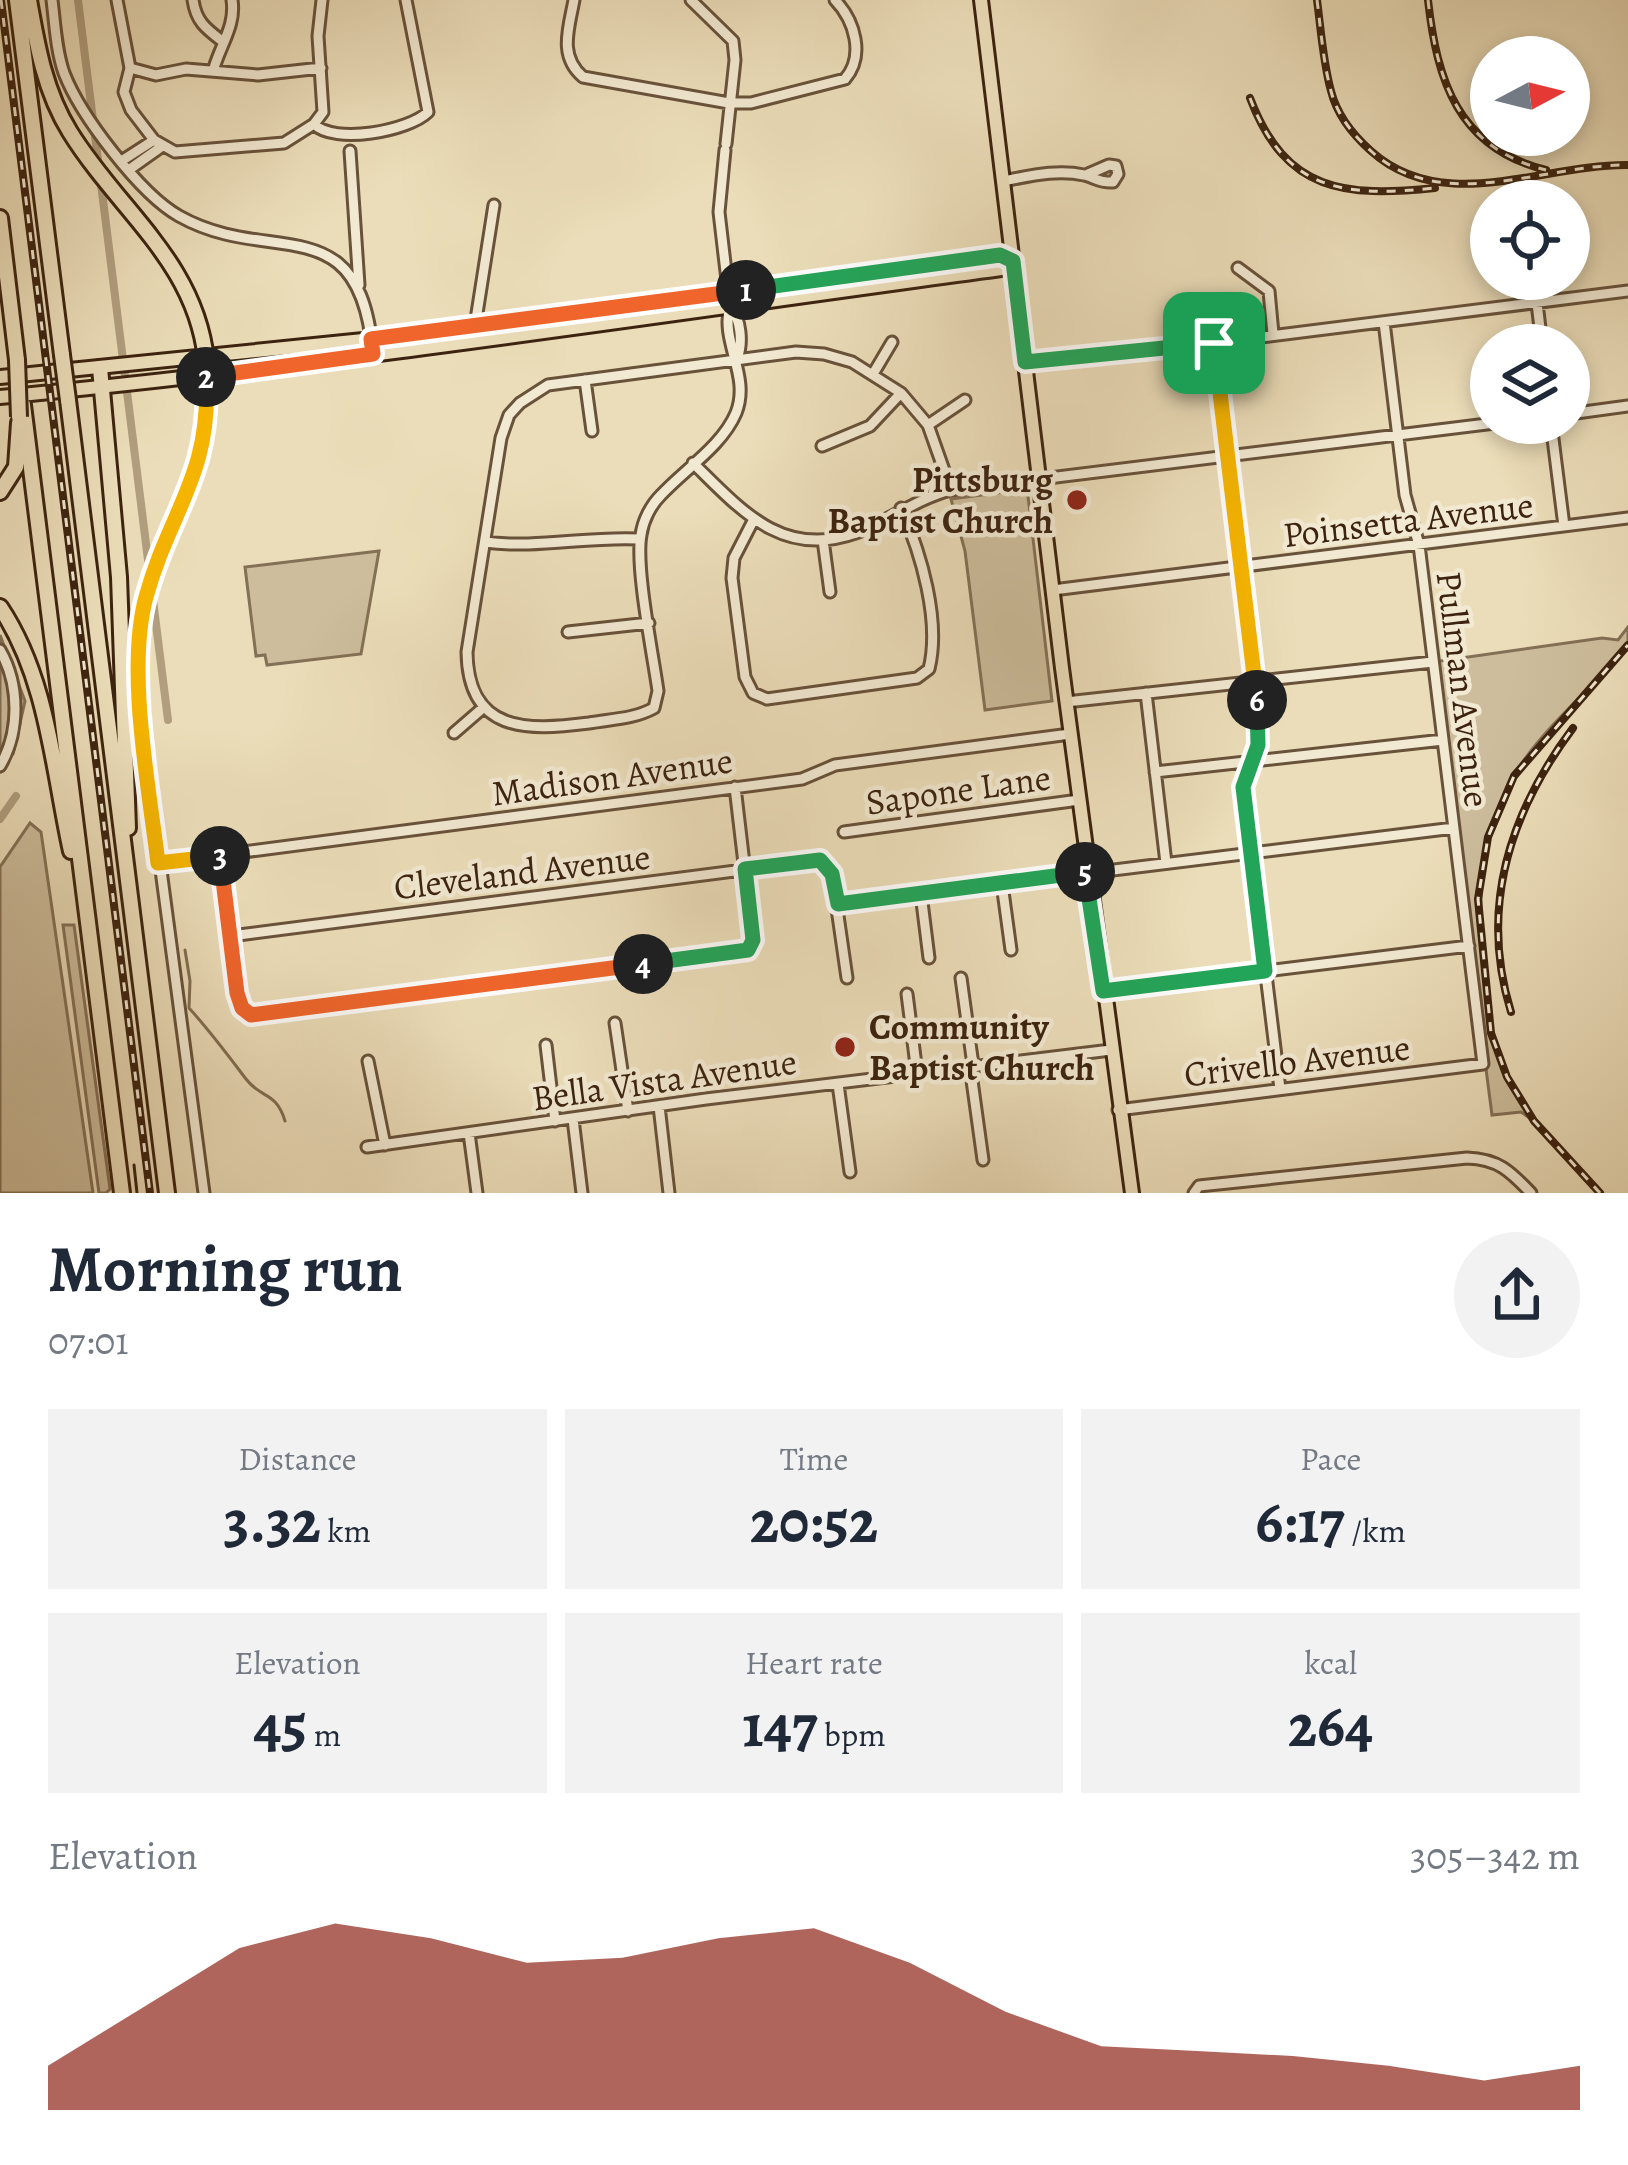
<!DOCTYPE html>
<html lang="en">
<head>
<meta charset="utf-8">
<style>
  body { margin:0; font-family:Alegreya,serif; background:#f2f2f3; color:#1f2937; height:100vh; display:flex; flex-direction:column; font-size:45px; white-space:nowrap }
  * { box-sizing:border-box; margin:0 }
  p { font-size:39px; color:#747a83 }
  .icon { flex:none; width:66px; height:66px; fill:none; stroke:currentColor; stroke-width:2; stroke-linecap:round; stroke-linejoin:round }
  .map { position:relative; height:1193px; overflow:hidden }
  .details { display:flex; flex-direction:column; background:#fff; flex:1 }
  .details>* { flex:none }
  .needle { width:78px; rotate:83deg }
  .controls { position:absolute; left:1470px; top:36px; display:grid; gap:24px }
  .controls a { display:grid; place-items:center; width:120px; height:120px; border-radius:50%; background:#fff; box-shadow:0 6px 18px #0003; font-size:60px }
  .pin { position:absolute; display:grid; place-items:center; width:102px; height:102px; color:#fff; margin:-51px; border-radius:24px; box-shadow:0 6px 18px #0006 }
  .km { position:absolute; width:60px; height:60px; margin:-30px; border-radius:50%; background:#222; color:#fff; font-size:33px; line-height:60px; text-align:center }
  .round { display:grid; place-items:center; flex:none; width:126px; height:126px; border-radius:63px; background:#f2f2f3 }
  .overview { display:flex; align-items:center; justify-content:space-between; height:204px; padding:0 48px }
  h1 { font-size:66px; font-weight:600; line-height:90px }
  .figures { display:grid; grid-template-columns:repeat(3,1fr); gap:18px; height:204px; padding:12px 48px }
  .figures div { display:grid; align-content:center; border-radius:0px; background:#f2f2f3; text-align:center }
  .figures b { font-size:60px; font-weight:600 }
  .figures small { font-size:33px; font-weight:400 }
  .figures p { font-size:33px }
  .chart { height:336px; padding:24px 48px }
  .chart p { display:flex; justify-content:space-between }
  .chart svg { width:100%; height:216px; margin-top:12px; fill:#8f2418; opacity:.7 }
  .map>svg:first-child { display:block }
  .green { fill:#cdbd9c; stroke:#847056; stroke-width:3 }
  .lines { fill:none; stroke-linecap:round; stroke-linejoin:round }
  .stream { stroke:#826d52; stroke-width:3 }
  .canal { stroke:#b09e7f; stroke-width:8 }
  .minor-casing { stroke:#68523a; stroke-width:15 }
  .major-casing { stroke:#3c230f; stroke-width:18 }
  .highway-casing { stroke:#3c230f; stroke-width:20 }
  .minor { stroke:#f2e9d2; stroke-width:9 }
  .major { stroke:#ebddb9; stroke-width:12 }
  .highway { stroke:#ebddb9; stroke-width:14 }
  .tram { stroke:#3c230f; stroke-width:3 }
  .rail-casing { stroke:#3c230f; stroke-width:8 }
  .rail { stroke:#f2e9d2; stroke-width:3; stroke-dasharray:9; stroke-linecap:butt }
  .highway-bridge-casing { stroke:#3c230f; stroke-width:20; stroke-linecap:butt }
  .highway-bridge { stroke:#ebddb9; stroke-width:14 }
  .split-1-casing { stroke:#fff; stroke-width:24 }
  .split-2-casing { stroke:#fff; stroke-width:24 }
  .split-3-casing { stroke:#fff; stroke-width:24 }
  .split-4-casing { stroke:#fff; stroke-width:24 }
  .split-5-casing { stroke:#fff; stroke-width:24 }
  .split-6-casing { stroke:#fff; stroke-width:24 }
  .split-7-casing { stroke:#fff; stroke-width:24 }
  .split-1 { stroke:#22a559; stroke-width:15 }
  .split-2 { stroke:#f0652b; stroke-width:15 }
  .split-3 { stroke:#f5b400; stroke-width:15 }
  .split-4 { stroke:#f0652b; stroke-width:15 }
  .split-5 { stroke:#22a559; stroke-width:15 }
  .split-6 { stroke:#22a559; stroke-width:15 }
  .split-7 { stroke:#f5b400; stroke-width:15 }
  .poi-dot { fill:#8f2418; stroke:#f2e9d2; stroke-width:4.5 }
  .labels { text-anchor:middle; stroke-width:9; stroke-linejoin:round; paint-order:stroke }
  .poi-label { font-size:36px; font-weight:bold; fill:#3c230f; stroke:#f2e9d2; text-anchor:end }
  .street-label { font-size:36px; fill:#3c230f; stroke:#f2e9d2 }
</style>
</head>
<body>
<div class="map">
<svg width="1628" height="1193" viewBox="0 0 1628 1193">
  <rect width="100%" height="100%" fill="#ebddb9"/>
  <filter id="stains"><feTurbulence type="fractalNoise" baseFrequency=".00167" numOctaves="4"/><feColorMatrix values="0 0 0 0 .2 0 0 0 0 .09 0 0 0 0 .02 0 0 0 .5 -.17"/></filter>
  <radialGradient id="worn" r=".72"><stop offset=".6" stop-color="#630" stop-opacity="0"/><stop offset="1" stop-color="#630" stop-opacity=".3"/></radialGradient>
  <path class="green" d="M1019,490L1028,496L1052,701L985,710L965,551L951,499Z
    M379,551L361,654L267,665L265,655L256,656L245,567Z
    M1628,627V645L1620,656C1586,693 1542,730 1516,772C1475,840 1477,909 1486,985C1488,1006 1489,1028 1495,1048C1504,1075 1519,1098 1534,1121L1521,1112L1492,1115L1433,662L1602,638L1618,640Z
    M0,635L25,701L13,754L5,758L0,773Z
    M30,823L41,832L93,1193H0V867Z
    M63,925H74L110,1189L106,1193H99Z"/>
  <g class="lines">
    <path class="stream" d="M185,950L190,981L189,1008C210,1031 227,1054 246,1079C261,1099 276,1091 285,1121"/>
    <path class="canal" d="M78,0L168,720
      M0,819L16,796"/>
    <defs>
      <path id="minor" d="M52,0C55,24 56,50 64,73C80,115 140,194 179,216C271,268 360,203 373,354
        M117,0L130,68L124,92L131,110L154,140L175,152L284,143L314,124L323,112L318,36L322,0
        M193,0C196,21 205,28 222,41
        M574,0C569,28 558,56 583,77L729,103H751L845,79C865,56 855,21 835,0
        M691,0L733,41L735,60L726,144
        M130,68L156,75L186,69L258,75L321,68
        M214,68C221,44 236,25 232,0
        M314,124C334,145 409,131 428,112L406,0
        M725,150L719,212L730,306C720,342 751,376 736,413C722,446 685,469 661,495C651,505 643,520 641,535C635,567 653,655 658,691L654,708C634,719 612,719 589,723C527,731 468,733 467,652L501,438L509,415L520,403L548,385L796,352L824,354L852,362L901,393L928,425L951,490
        M350,151L359,285
        M123,160L154,140
        M130,169L161,147
        M1003,181C1030,176 1057,169 1084,175C1096,178 1100,183 1113,182L1118,174L1116,166L1109,165L1086,175
        M1238,268L1269,291L1273,334
        M1537,303L1542,345
        M730,306C741,319 743,343 737,359
        M475,326L494,205
        M1214,343L1260,729L1243,787L1280,1089
        M1025,362L1087,359L1628,291
        M873,374L892,342
        M585,380L592,431
        M1569,414L1628,406
        M1551,423L1564,526
        M928,425L965,400
        M822,446L870,426L901,393
        M693,463C741,510 782,559 856,533C889,521 916,499 951,490L1495,423
        M753,521L734,558L732,578L745,677L753,693L767,699L917,678L929,669C941,621 921,553 901,508
        M823,540L830,592
        M485,542C537,549 588,536 639,539
        M1053,590L1628,518
        M568,632L649,623
        M0,650C20,685 20,732 0,766
        M1146,693L1166,863
        M1066,702L1433,662
        M454,733L484,707
        M1155,772L1443,740
        M844,832L1079,800
        M220,855L242,1008L251,1015H262L326,1007L748,950L753,940L735,787
        M159,863L802,779L835,765L1070,734
        M1002,884L1011,950
        M921,894L929,958
        M838,904L1454,828
        M231,936L820,860L832,874L847,978
        M961,978L973,1065
        M1103,991L1469,946
        M907,994L917,1073
        M615,1023L628,1111
        M546,1045L555,1121
        M368,1061L385,1145
        M970,1066L983,1160
        M838,1084L850,1172
        M659,1106L669,1193
        M1118,1110L1483,1064L1419,545L1405,495L1384,322
        M573,1119L582,1193
        M469,1133L477,1193
        M367,1147L706,1099L1111,1050
        M204,1193L147,765L140,650L147,595L195,476L205,439L206,368
        M1194,1193L1199,1186L1467,1158C1498,1159 1510,1171 1531,1193"/>
      <path id="major" d="M981,0L1062,668L1132,1193
        M0,377L383,338L1000,255L1013,261
        M0,397C335,365 668,314 1001,269L1013,261"/>
      <path id="highway" d="M17,0L62,355
        M29,0C37,46 45,92 70,132C119,211 195,261 206,359
        M0,218L17,360
        M100,368L119,577L128,828
        M68,400L167,1193
        M23,405L122,1193
        M0,492L16,467L19,423
        M0,607C48,679 53,769 71,851"/>
    </defs>
    <use href="#minor" class="minor-casing"/>
    <use href="#major" class="major-casing"/>
    <use href="#highway" class="highway-casing"/>
    <use href="#minor" class="minor"/>
    <use href="#major" class="major"/>
    <use href="#highway" class="highway"/>
    <path class="tram" d="M134,1165L137,1193"/>
    <defs>
      <path id="rail" d="M1,0L150,1193
        M1317,0C1321,30 1323,62 1331,91C1337,115 1353,135 1371,151C1443,216 1543,164 1628,165
        M1428,0C1437,81 1458,148 1546,170
        M1250,98C1286,193 1345,197 1435,188
        M1511,1012C1479,908 1510,812 1573,728
        M1600,1193L1534,1121L1507,1077L1491,1033L1478,899L1488,837L1514,776L1628,645"/>
    </defs>
    <use href="#rail" class="rail-casing"/>
    <use href="#rail" class="rail"/>
    <defs>
      <path id="highway-bridge" d="M62,355L68,400
        M17,360L19,417"/>
    </defs>
    <use href="#highway-bridge" class="highway-bridge-casing"/>
    <use href="#highway-bridge" class="highway-bridge"/>
  </g>
  <g class="lines">
    <defs>
      <path id="split-1" d="M746,290L1000,255L1013,261L1025,362L1214,343"/>
      <path id="split-2" d="M206,377L373,354L371,339L746,290"/>
      <path id="split-3" d="M206,377C212,474 169,512 146,597C126,670 149,787 158,863L220,856"/>
      <path id="split-4" d="M220,856L237,993L242,1008L251,1015L643,964"/>
      <path id="split-5" d="M643,964L748,950L753,940L745,869L820,860L832,874L838,904L1085,872"/>
      <path id="split-6" d="M1085,872L1103,991L1265,971L1243,787L1258,745L1257,700"/>
      <path id="split-7" d="M1214,343L1257,700"/>
    </defs>
    <use href="#split-1" class="split-1-casing"/>
    <use href="#split-2" class="split-2-casing"/>
    <use href="#split-3" class="split-3-casing"/>
    <use href="#split-4" class="split-4-casing"/>
    <use href="#split-5" class="split-5-casing"/>
    <use href="#split-6" class="split-6-casing"/>
    <use href="#split-7" class="split-7-casing"/>
    <use href="#split-1" class="split-1"/>
    <use href="#split-2" class="split-2"/>
    <use href="#split-3" class="split-3"/>
    <use href="#split-4" class="split-4"/>
    <use href="#split-5" class="split-5"/>
    <use href="#split-6" class="split-6"/>
    <use href="#split-7" class="split-7"/>
  </g>
  <g class="poi-dot">
    <circle cx="1077" cy="500" r="12"/>
    <circle cx="845" cy="1047" r="12"/>
  </g>
  <g class="labels">
    <g class="poi-label">
      <text x="1053" y="492">Pittsburg<tspan x="1053" dy="41">Baptist Church</tspan></text>
      <text x="869" y="1039" text-anchor="start">Community<tspan x="869" dy="41">Baptist Church</tspan></text>
    </g>
    <g class="street-label">
      <text transform="translate(1408 519) rotate(-7)" y="13">Poinsetta Avenue</text>
      <text transform="translate(1464 689) rotate(83)" y="13">Pullman Avenue</text>
      <text transform="translate(612 776) rotate(-8)" y="13">Madison Avenue</text>
      <text transform="translate(958 789) rotate(-8)" y="13">Sapone Lane</text>
      <text transform="translate(522 871) rotate(-7)" y="13">Cleveland Avenue</text>
      <text transform="translate(1297 1060) rotate(-7)" y="13">Crivello Avenue</text>
      <text transform="translate(664 1079) rotate(-8)" y="13">Bella Vista Avenue</text>
    </g>
  </g>
  <rect width="100%" height="100%" filter="url(#stains)"/>
  <rect width="100%" height="100%" fill="url(#worn)"/>
</svg>
<div class="controls">
<a><svg class="needle" viewBox="-14 -14 28 28"><path d="M0-13l5 13h-10z" fill="#e53935"/><path d="M0 13l5-13h-10z" fill="#747a83"/></svg></a>
<a><svg class="icon" aria-label="locate" viewBox="0 0 24 24"><circle cx="12" cy="12" r="6"/><path d="M12 2v4M12 18v4M2 12h4M18 12h4"/></svg></a>
<a><svg class="icon" aria-label="layers" viewBox="0 0 24 24"><path d="M12 4l9 5-9 5-9-5zM3 14l9 5 9-5"/></svg></a>
</div>
<div class="pin" style="left:1214px;top:343px;background:#1e9e55"><svg class="icon" aria-label="arrive" viewBox="0 0 24 24"><path d="M6 21V4h12l-3 4 3 4H6"/></svg></div>
<b class="km" style="left:746px;top:290px">1</b>
<b class="km" style="left:206px;top:377px">2</b>
<b class="km" style="left:220px;top:856px">3</b>
<b class="km" style="left:643px;top:964px">4</b>
<b class="km" style="left:1085px;top:872px">5</b>
<b class="km" style="left:1257px;top:700px">6</b>
</div>
<section class="details">
<div class="overview"><div><h1>Morning run</h1><p>07:01</p></div><a class="round"><svg class="icon" aria-label="share" viewBox="0 0 24 24"><path d="M12 15V3M7 8l5-5 5 5M5 13v7h14v-7"/></svg></a></div>
<div class="figures">
<div><p>Distance</p><b>3.32<small> km</small></b></div>
<div><p>Time</p><b>20:52</b></div>
<div><p>Pace</p><b>6:17<small> /km</small></b></div>
</div>
<div class="figures">
<div><p>Elevation</p><b>45<small> m</small></b></div>
<div><p>Heart rate</p><b>147<small> bpm</small></b></div>
<div><p>kcal</p><b>264</b></div>
</div>
<div class="chart"><p><span>Elevation</span>305–342 m</p>
<svg viewBox="0 0 160 44" preserveAspectRatio="none"><path d="M0 44V35L10 23L20 11L30 6L40 9L50 14L60 13L70 9L80 7L90 14L100 24L110 31L120 32L130 33L140 35L150 38L160 35V44z"/></svg>
</div>
</section>
</body>
</html>
